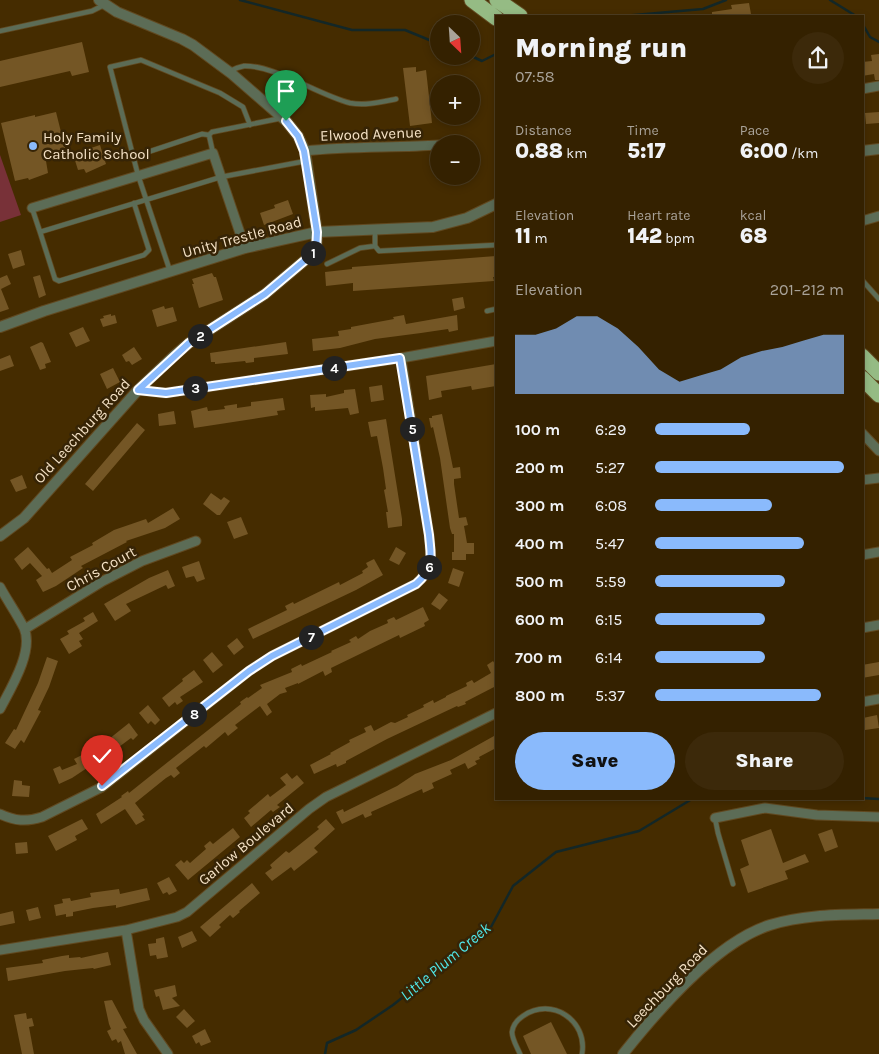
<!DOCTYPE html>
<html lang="en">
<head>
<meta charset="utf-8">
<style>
  body { margin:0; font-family:Karla,sans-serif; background:#3c290a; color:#f1f3f6; height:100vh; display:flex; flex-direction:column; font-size:19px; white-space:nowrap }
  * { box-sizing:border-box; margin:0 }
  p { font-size:16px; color:#a9a399 }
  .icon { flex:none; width:28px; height:28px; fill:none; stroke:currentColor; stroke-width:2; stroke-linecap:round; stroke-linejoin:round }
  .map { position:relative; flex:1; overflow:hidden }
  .sheet { position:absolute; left:495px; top:15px; width:369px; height:785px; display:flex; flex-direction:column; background:#342100; border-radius:0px; box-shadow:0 2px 8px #0003,0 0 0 1px #4e3e22 }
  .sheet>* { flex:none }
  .needle { width:32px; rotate:155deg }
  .fabs { position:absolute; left:430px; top:15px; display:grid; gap:10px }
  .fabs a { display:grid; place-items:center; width:50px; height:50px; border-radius:50%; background:#342100; box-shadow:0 2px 8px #0003,0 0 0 1px #4e3e22; font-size:25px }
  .pin { position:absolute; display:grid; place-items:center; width:42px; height:42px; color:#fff; margin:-51px -21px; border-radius:50% 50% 50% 0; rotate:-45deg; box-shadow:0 0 5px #0007 }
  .pin .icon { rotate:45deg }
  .km { position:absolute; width:25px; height:25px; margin:-12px; border-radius:50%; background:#222; color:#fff; font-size:14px; line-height:25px; text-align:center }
  .round { display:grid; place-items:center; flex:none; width:52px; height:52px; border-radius:26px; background:#3c290a }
  .summary { display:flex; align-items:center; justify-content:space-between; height:85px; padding:0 20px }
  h1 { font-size:28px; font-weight:800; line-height:38px }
  .figures { display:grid; grid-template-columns:repeat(3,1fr); gap:8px; height:85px; padding:5px 20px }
  .figures div { display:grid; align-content:center }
  .figures b { font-size:21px; font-weight:800 }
  .figures small { font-size:14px; font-weight:400 }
  .figures p { font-size:14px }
  .chart { height:140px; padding:10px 20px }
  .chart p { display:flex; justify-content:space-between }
  .chart svg { width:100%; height:90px; margin-top:5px; fill:#8abafc; opacity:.7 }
  .primary-button { display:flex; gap:10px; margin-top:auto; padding:10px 20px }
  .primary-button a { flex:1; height:58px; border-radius:30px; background:#8abafc; color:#111; font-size:20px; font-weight:800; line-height:58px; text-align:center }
  .primary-button a+a { background:#3c290a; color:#f1f3f6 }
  ul { padding:0 20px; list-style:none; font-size:16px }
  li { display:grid; grid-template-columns:80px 60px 1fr; align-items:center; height:38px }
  li i { height:12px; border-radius:6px; background:#8abafc }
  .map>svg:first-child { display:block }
  .green { fill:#783138 }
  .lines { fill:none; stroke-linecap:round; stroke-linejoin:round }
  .stream { stroke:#132727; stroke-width:2.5 }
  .building { fill:#745625 }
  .service-casing { stroke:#614920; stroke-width:6 }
  .minor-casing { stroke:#614920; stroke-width:11 }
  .tertiary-casing { stroke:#614920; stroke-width:12 }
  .motorway-casing { stroke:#614920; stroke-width:17 }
  .service { stroke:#5c6c56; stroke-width:4.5 }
  .minor { stroke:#5c6c56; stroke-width:9 }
  .tertiary { stroke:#5c6c56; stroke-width:10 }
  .motorway { stroke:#95bb84; stroke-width:15 }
  .route-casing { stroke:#fff; stroke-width:10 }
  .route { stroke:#8abafc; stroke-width:6 }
  .poi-dot { fill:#8abafc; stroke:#362406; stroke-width:2 }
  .labels { text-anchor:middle; stroke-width:5; stroke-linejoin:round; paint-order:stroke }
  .street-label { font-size:15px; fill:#f5e2c6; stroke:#362406 }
  .poi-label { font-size:15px; fill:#f5e2c6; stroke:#362406; text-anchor:start }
  .water-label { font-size:16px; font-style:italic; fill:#50e8ea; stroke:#362406 }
</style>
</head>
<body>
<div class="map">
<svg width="879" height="1054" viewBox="0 0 879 1054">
  <rect width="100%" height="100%" fill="#452c00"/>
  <path class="green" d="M0,155L21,215L0,222Z"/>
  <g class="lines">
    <path class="stream" d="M240,0L352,30H405L439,44
      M830,0L856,16
      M623,16L703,9L726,0
      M862,23L870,37L879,42
      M471,56L482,61L496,54
      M862,798L879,799
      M325,1054L327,1043L356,1030L393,1005L491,927L513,886L556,852L639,831L692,799"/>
  </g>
  <path class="building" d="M749,3L751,14L740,16H712V12L732,9L731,5Z
    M82,42L89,72L72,76L70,71L0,87V61Z
    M879,54V80H875L874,74L862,76V62L872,61L871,55Z
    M416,67V72L426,70L432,123L410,126L403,68Z
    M56,112L67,156L46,161L48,173L29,180L28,178L15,181L1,123L35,115V117Z
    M879,112V123L866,124L865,113Z
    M100,145L106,164L86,173L84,169L78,170L73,154Z
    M288,200L293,214L264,225L260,213L275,208L274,205Z
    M21,250L25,265L13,269L8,254Z
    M496,256V277H493L494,281L353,291V283L326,286L325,272L352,269V267Z
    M212,273L214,277H216L223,300L199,308L192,284H194L192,279Z
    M7,275L11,284L1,289L9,309L0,312V278Z
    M40,275L46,295L39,298L33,277Z
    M463,297L465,308L454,311L452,299Z
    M164,306L165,309L173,307L177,321L157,327L152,310Z
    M111,314V316L115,315L117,323L103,327L100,319L104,318L103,316Z
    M404,315L406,324L457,315L458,330L449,332L448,329L421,333L375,339L340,348L313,351L312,339L339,336L338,331L351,329V327L394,319L393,317Z
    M83,327L90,341L76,347L69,333Z
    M41,342L43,343L51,362L45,364L46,368L40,370L30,347Z
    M286,342L288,354L254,358V362L246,363L245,361L215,364V362H211L210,353Z
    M134,347L142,359L132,365L129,361L126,362L122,355Z
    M10,355L14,366L0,371V359Z
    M496,364V386L472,390L471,386L441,391L442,397L429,400L426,376Z
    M113,368L120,382L107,389L100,374Z
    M382,385L384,400L371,402L369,387Z
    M355,389L359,413L350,415L348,408L315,411V407L311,408L310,395L326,394V397L344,393V390Z
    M283,398L285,410L277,411L278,415L194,428L191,411L207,407L208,411L225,409L224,406L237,404V408L251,406V402Z
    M174,411L176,424L159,426L158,414Z
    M442,414L453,468L460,467L461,478L454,479V484L459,518L466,517L468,525L464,526L467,543H474V554H466V560H452V552H454V534H452L450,528L440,458L433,427L431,428L429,418H432V416Z
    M386,419L402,519V526L388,528L386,512H388L384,490L386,489L383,468L377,436L371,437L368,422Z
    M137,423L145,430L93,491L85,484Z
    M22,475L27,488L16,492L10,480Z
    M211,493L221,500L224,497L230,501L220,515H217L203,504Z
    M173,508L180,519L165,528L126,541L127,542L81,566L83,568L56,586L43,592L36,580L42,576L30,563L22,570L14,559L28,547L47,569L49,568L52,573L72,560L70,557L93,545L92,543L114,530L146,519L148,523Z
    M241,517L248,534L234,539L227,522Z
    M396,547L406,553L399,565L389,560Z
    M374,559L383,575L356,590L253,639L248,629L287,610L285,606L293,602L294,604L339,582L340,585L363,573L362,571L368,567L366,563Z
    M199,561L205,579L197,582L194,576L186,578L182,567Z
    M453,568L464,572L459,587L448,583Z
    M168,570L175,586L168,589L166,585L126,604L131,611L115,621L104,604L149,578Z
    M439,593L448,600L440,610L431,604Z
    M423,607L429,620L424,623L425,626L400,638L399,635L364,652L331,668L332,672L325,676L323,671L298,684V683L285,688L287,692L280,694L267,704L272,712L267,716L260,706L235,725L238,728L228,736L225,732L206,748L204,746L176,768L180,773L174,778L171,775L166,778L135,803L144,815L142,816L145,820L136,825L125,809L101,824L96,814L122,797L121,796L128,791L129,793L149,777L241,704L240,702L247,697L248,698L262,688L260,685L292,672L291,669L301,664L302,666L332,652L331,651L351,642L349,640L356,636L358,639L370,631L388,623L387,620L394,617L396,620Z
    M93,612L98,621L79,633L83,639L79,641L82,646L69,654L60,639L69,634L67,631L85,621L83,618Z
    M237,638L244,647L234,655L227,646Z
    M212,652L223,665L213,673L203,660Z
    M47,657L58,661L49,687L38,710L41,711L24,743L21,740L15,749L5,743L14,729L16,730L38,683Z
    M493,661L496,666V686L465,702L466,704L458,707L457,706L387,739L346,761V763L337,767L336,764L314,774L310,765L331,754L330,753L350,742L349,740L366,732L364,728L371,725L374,731L391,722L395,723L408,717L407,715L424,707L423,705L433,700L434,703L446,697V696L467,686L466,683L472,680L474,683L491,673L487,665Z
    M879,662V675L862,678V665Z
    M194,670L203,682L180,697L183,701L177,705L175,702L169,707L162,698L183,681L182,679Z
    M148,705L160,720L155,725L151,721L148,724L139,713Z
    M877,715L879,728L865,730L863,718Z
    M129,723L138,735L133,740L131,738L88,770L87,768L72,778L59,784L53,769L60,766L62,770L77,764L74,759L82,755L84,758L98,751L97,749L103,745L101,741L107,736L109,739Z
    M494,736L496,748L479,757L480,759L475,761L477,764L468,769L465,763L450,770L452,774L432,783L434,788L423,793L422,789L371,812L372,815L365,818L363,814L342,824L336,812L343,809L344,812L397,786L415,774L451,760Z
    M287,773L292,779L297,775L304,783L277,805L280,807L273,812L271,810L251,827L244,818L250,813L248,811L268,794L270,797L286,785L280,778Z
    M14,780L22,781V785L30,786L29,797L12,796Z
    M82,819L88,829L75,836L77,840L56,851L48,836Z
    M326,819L335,829L314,848L318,852L294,871L291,867L272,881L265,873L272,868L270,865L286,851L289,853L319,829L317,827Z
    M233,828L240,837L188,880L175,865L181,860L184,863L187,860L190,863L206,849L204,846L210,841L213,844Z
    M771,829L783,863L805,854L809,862L785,871L788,879L748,893L740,869L749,865L741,840Z
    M832,829L838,847L825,852L818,834Z
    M27,842L28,853L16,854L15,843Z
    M169,877L177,891L169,895L167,892L163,894L157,883Z
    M252,883L260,893L239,911L240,912L233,918L230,915L219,925L221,927L210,937L200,927Z
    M147,888L150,900L116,908V905L93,908L73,912V916L66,917V914L56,916L54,905L63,903L62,899L70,898L71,901L91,897L90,893L119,889L120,894Z
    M38,907L41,918L29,921L26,910Z
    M13,911L15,923L0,926V914Z
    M192,931L197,941L182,948L178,937Z
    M164,937L168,957L157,959L156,955L150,956L148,944L156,943V939Z
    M108,952L111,965L94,969L93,968L65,971L8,981L6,968L43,963L42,960L62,956L69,955V958L80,957L81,958Z
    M175,985L177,996L172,998L180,1006L163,1010L159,996L156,997L154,990Z
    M112,1000L127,1028L123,1029L137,1054H125L121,1041L118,1043L116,1039L112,1041L107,1031L111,1029L109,1024L104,1001Z
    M184,1009L195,1021L187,1028L176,1017Z
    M26,1013L27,1019L32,1018L34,1026L29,1027L34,1054H22L14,1015Z
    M551,1022L567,1054H531L523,1036Z
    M205,1029L211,1042L201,1046L199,1042L196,1044L192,1036Z"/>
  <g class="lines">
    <defs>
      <path id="service" d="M0,31L92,11L104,5
        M230,71C234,69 239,67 244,66C275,65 318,95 350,103C365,106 381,102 396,99
        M209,135L213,153
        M133,157L202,134L209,135L212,132L282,118
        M32,208L40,232L221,177L306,161
        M375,230V246L379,251L496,245
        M40,232L55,279L59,281L144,255L149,250L134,203
        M327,264L360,248L375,246
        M170,271L138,175L110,67L141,60L220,93L243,107L250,125
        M862,280L879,299
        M487,311L496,309
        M715,818L718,833L733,884
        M520,1054C517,1047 512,1039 512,1032C513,1024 517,1020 523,1016C552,996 588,1021 582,1054"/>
      <path id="minor" d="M862,89L879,86
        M305,151C349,146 394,148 439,145
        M32,208L213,153L245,248
        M862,221L879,216
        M138,390L166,393L401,358L496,341
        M862,433L879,451
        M862,480L879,478
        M862,555L879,552
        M0,587C7,600 17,614 24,628C34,651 11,688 0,709
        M862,628L879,625
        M25,629L103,581L142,561L196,541
        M862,702L879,699
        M0,814C15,821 26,822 42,817L102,787L249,671L272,656L416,584C435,567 431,558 429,535L401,358
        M715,818L765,808L817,815L879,817
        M126,930L139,1009L144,1020L168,1054
        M0,950L126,930L177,917L187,912L309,809L326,797L496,713"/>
      <path id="tertiary" d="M862,151L879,149
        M0,327L44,311L245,248L317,232L433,227L467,218L496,204
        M0,536L24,518L138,390L176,354L189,343L265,294L316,251L317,232L305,151L298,136L286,121L232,74L193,45L182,39L117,12L99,0
        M623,1054C658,1010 716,942 770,925C805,914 842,915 879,914"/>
      <path id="motorway" d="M472,0L496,18
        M497,0L520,16
        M862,356L879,373
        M862,378L879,395"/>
    </defs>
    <use href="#service" class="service-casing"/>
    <use href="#minor" class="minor-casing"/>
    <use href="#tertiary" class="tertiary-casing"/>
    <use href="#motorway" class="motorway-casing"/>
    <use href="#service" class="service"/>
    <use href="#minor" class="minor"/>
    <use href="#tertiary" class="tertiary"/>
    <use href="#motorway" class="motorway"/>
  </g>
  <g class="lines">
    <defs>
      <path id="route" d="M102,786L249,671L272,656L416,584C435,567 431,558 429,535L400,358L166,393L138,390L189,343L265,294L316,251L317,232L304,151L298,136L286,121"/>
    </defs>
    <use href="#route" class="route-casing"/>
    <use href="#route" class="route"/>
  </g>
  <circle class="poi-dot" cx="33" cy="146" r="5"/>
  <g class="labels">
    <g class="street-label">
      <text transform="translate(371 134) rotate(-2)" y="5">Elwood Avenue</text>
      <text transform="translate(242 237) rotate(-15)" y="5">Unity Trestle Road</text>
      <text transform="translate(82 431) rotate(-48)" y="5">Old Leechburg Road</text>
      <text transform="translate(101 569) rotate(-29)" y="5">Chris Court</text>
      <text transform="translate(246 844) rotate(-40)" y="5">Garlow Boulevard</text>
      <text transform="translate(667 986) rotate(-46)" y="5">Leechburg Road</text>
    </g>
    <g class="poi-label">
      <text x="43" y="142">Holy Family<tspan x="43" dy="17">Catholic School</tspan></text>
    </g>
    <g class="water-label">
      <text transform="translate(445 961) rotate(-40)" y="6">Little Plum Creek</text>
    </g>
  </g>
</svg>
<div class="fabs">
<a><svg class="needle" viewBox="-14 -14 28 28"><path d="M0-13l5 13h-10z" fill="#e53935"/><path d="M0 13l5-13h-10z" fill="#a9a399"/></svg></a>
<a>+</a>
<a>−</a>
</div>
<div class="pin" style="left:286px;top:121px;background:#1e9e55"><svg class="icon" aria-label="arrive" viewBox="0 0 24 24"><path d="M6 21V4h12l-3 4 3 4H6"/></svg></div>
<div class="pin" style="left:102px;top:786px;background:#d93025"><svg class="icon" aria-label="check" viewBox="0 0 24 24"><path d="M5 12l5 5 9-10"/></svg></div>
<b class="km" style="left:313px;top:253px">1</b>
<b class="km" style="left:200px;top:336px">2</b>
<b class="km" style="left:195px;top:388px">3</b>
<b class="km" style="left:334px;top:368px">4</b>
<b class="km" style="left:412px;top:429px">5</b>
<b class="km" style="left:429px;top:567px">6</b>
<b class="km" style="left:311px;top:637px">7</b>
<b class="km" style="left:194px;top:714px">8</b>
<section class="sheet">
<div class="summary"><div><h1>Morning run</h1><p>07:58</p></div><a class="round"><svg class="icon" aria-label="share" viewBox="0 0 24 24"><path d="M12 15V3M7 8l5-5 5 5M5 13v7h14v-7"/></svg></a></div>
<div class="figures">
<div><p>Distance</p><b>0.88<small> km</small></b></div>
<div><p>Time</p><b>5:17</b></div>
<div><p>Pace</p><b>6:00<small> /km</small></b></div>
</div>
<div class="figures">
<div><p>Elevation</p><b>11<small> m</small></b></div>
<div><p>Heart rate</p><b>142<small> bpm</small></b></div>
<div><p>kcal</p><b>68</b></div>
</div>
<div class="chart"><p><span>Elevation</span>201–212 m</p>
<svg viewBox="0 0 160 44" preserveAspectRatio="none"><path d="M0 44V15L10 15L20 12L30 6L40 6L50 12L60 21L70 32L80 38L90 35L100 32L110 26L120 23L130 21L140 18L150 15L160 15V44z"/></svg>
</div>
<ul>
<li><b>100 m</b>6:29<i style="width:50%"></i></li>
<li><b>200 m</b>5:27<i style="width:100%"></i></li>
<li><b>300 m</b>6:08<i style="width:62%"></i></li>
<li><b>400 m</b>5:47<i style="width:79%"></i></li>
<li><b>500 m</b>5:59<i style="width:69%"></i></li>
<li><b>600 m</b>6:15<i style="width:58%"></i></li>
<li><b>700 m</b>6:14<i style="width:58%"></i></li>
<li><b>800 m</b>5:37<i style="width:88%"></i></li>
</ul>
<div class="primary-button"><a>Save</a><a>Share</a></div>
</section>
</div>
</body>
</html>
